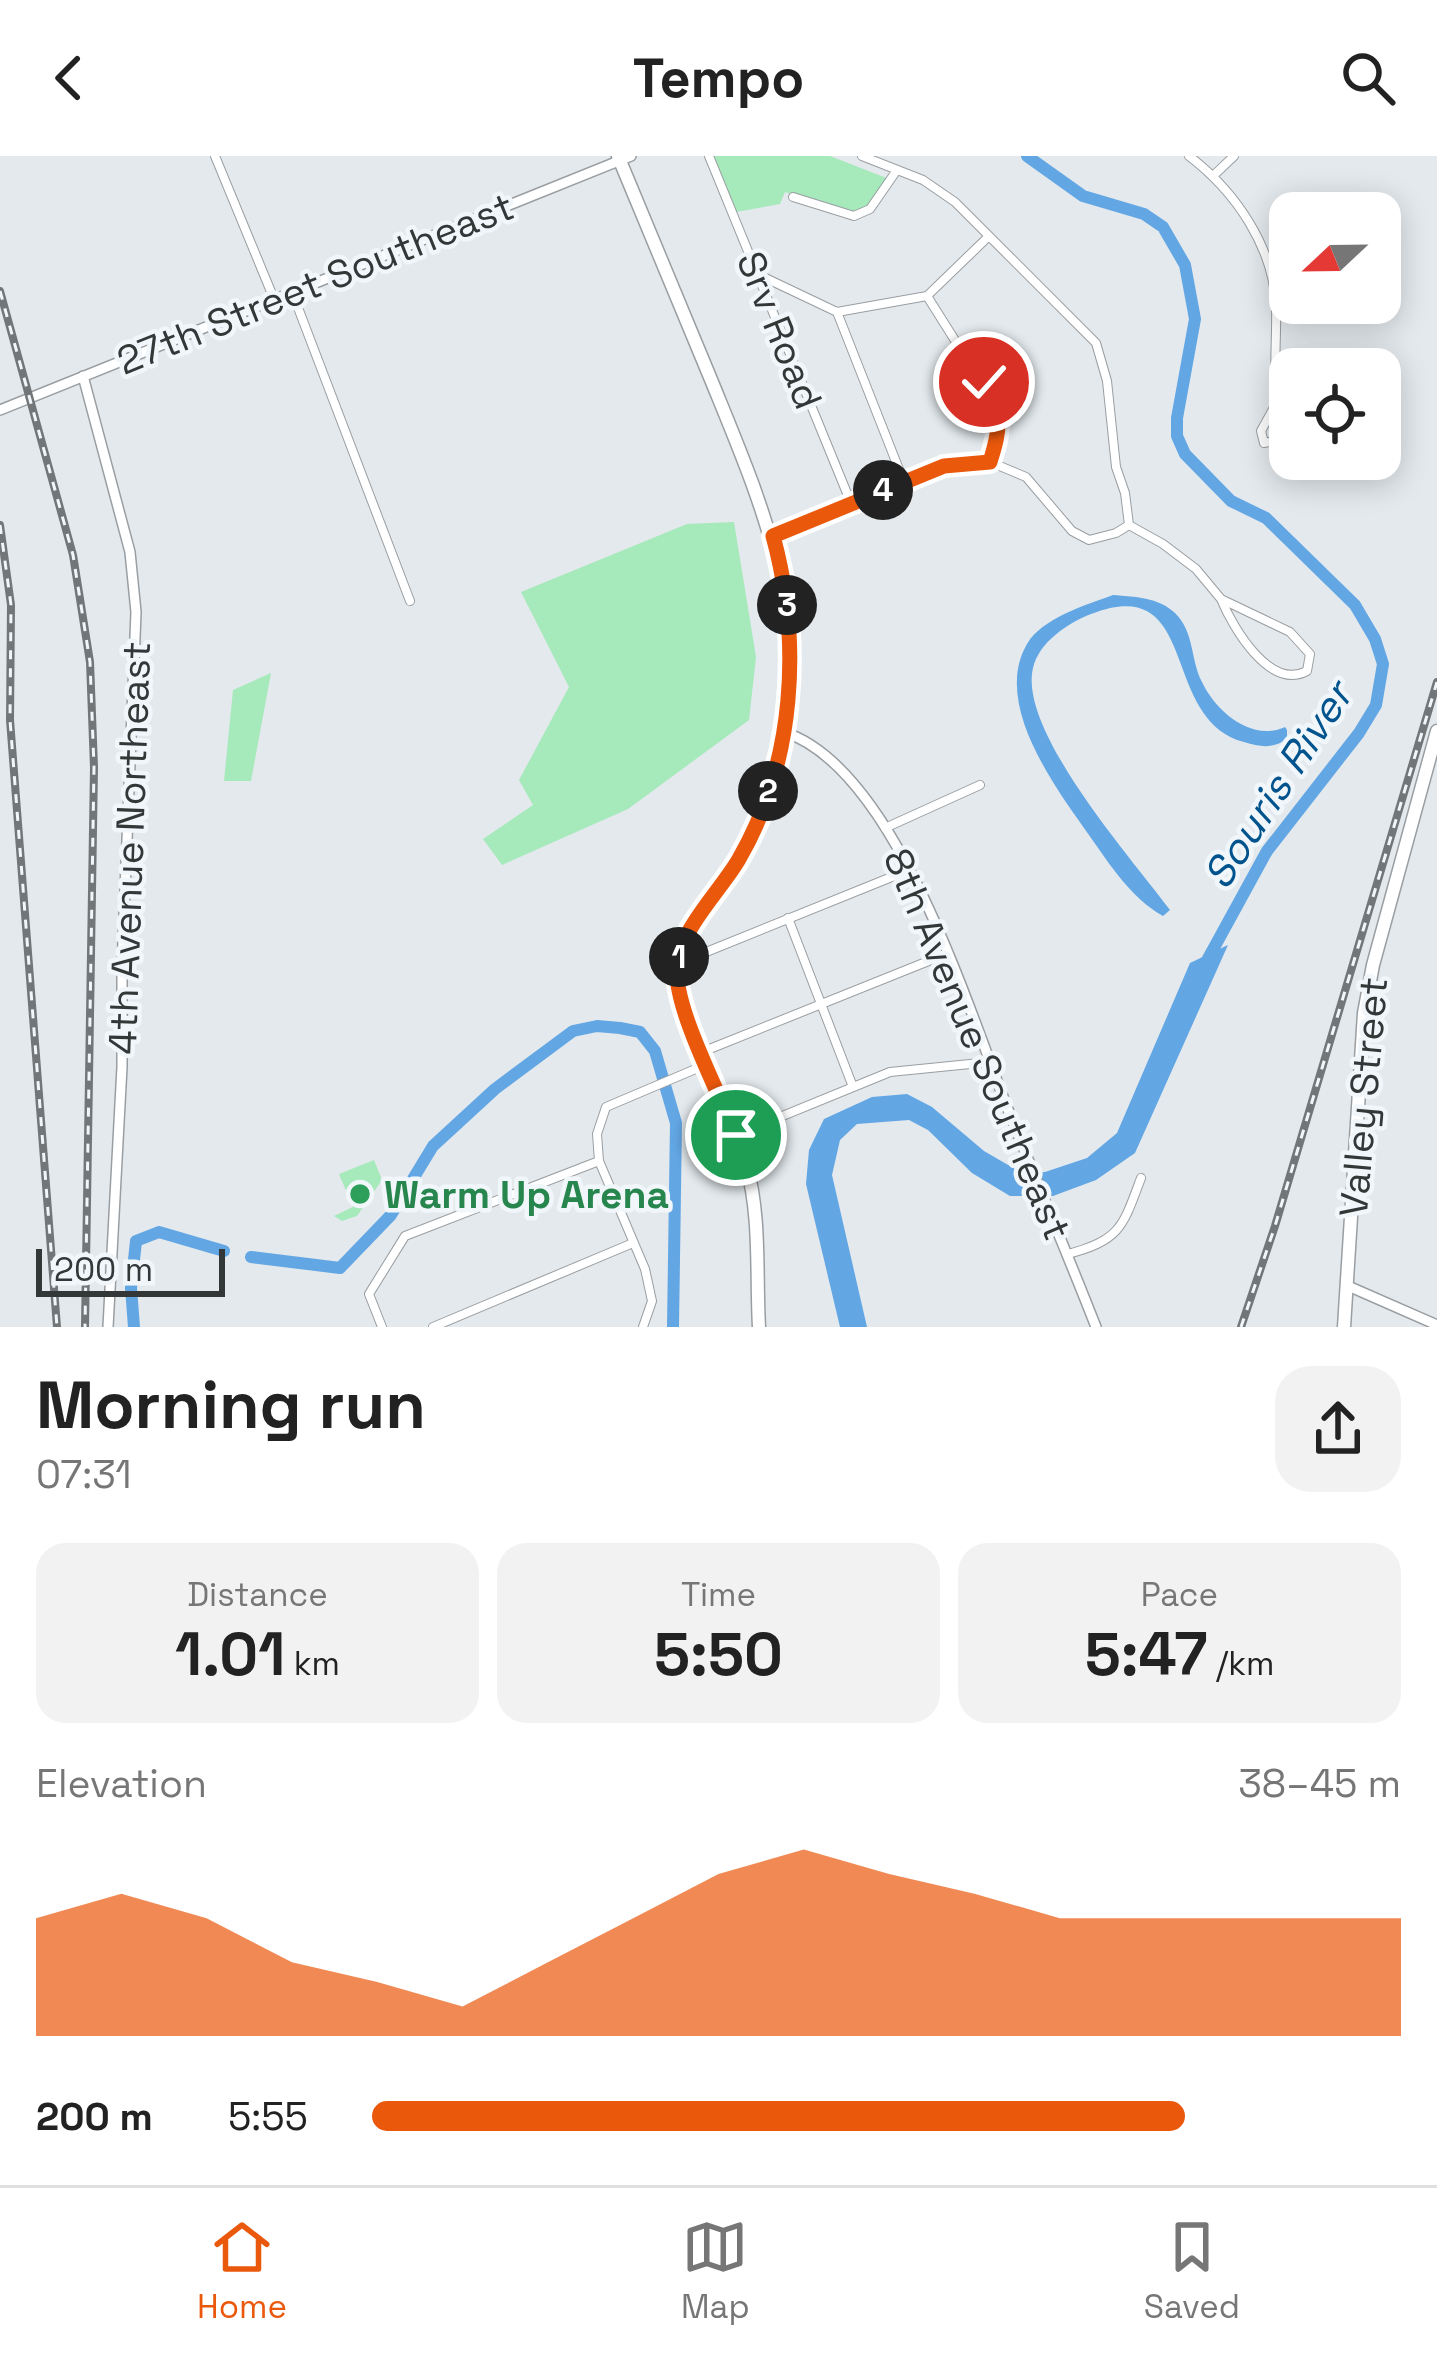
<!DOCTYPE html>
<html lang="en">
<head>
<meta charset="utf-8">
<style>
  body { margin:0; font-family:"Space Grotesk",sans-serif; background:#f2f2f2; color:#222; height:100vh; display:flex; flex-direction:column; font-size:45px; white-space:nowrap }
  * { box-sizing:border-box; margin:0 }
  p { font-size:39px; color:#767676 }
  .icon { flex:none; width:66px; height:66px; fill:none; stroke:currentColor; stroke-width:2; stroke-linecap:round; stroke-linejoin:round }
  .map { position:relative; height:1171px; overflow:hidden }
  .side { display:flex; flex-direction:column; background:#fff; flex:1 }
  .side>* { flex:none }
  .needle { width:78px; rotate:248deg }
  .buttons { position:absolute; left:1269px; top:36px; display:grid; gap:24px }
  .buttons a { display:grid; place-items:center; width:132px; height:132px; border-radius:24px; background:#fff; box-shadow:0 6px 30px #0003; font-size:60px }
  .scale { position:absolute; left:36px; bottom:30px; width:189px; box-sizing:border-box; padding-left:12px; border:6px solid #343738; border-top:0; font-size:33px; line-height:42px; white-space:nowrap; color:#343738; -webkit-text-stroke:9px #f1f6fa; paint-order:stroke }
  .pin { position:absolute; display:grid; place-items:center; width:102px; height:102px; color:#fff; margin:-51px; border:6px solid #fff; border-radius:50%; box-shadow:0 3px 12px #0007 }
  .km { position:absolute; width:60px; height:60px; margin:-30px; border-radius:50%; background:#222; color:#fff; font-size:33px; line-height:60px; text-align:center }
  .round { display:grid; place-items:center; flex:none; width:126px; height:126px; border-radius:36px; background:#f2f2f2 }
  .overview { display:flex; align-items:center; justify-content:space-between; height:204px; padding:0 36px }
  h1 { font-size:66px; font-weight:800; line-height:90px }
  .stats { display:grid; grid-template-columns:repeat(3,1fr); gap:18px; height:204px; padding:12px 36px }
  .stats div { display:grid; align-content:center; border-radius:30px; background:#f2f2f2; text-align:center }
  .stats b { font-size:60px; font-weight:800 }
  .stats small { font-size:33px; font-weight:400 }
  .stats p { font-size:33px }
  .chart { height:336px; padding:24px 36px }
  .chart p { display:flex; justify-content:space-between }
  .chart svg { width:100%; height:216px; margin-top:12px; fill:#ea580c; opacity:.7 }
  ul { padding:0 36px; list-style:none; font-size:39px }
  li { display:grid; grid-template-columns:192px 144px 1fr; align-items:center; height:90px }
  li i { height:30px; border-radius:15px; background:#ea580c }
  header { display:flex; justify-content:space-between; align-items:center; height:156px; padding:0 36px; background:#fff; font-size:54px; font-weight:800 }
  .tabs { display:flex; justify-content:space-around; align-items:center; height:168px; border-top:3px solid #e0e0e0; background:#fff; font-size:33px; color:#767676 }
  .tabs a { display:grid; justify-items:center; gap:6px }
  .tabs .selected { color:#ea580c }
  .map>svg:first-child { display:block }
  .green { fill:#a6e9bb }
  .water { fill:#62a6e4 }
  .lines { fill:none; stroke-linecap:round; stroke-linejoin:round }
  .river { stroke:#62a6e4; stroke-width:12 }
  .minor-casing { stroke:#999ea2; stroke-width:10 }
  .tertiary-casing { stroke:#999ea2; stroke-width:12 }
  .primary-casing { stroke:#999ea2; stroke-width:15 }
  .minor { stroke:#fff; stroke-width:8 }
  .tertiary { stroke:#fff; stroke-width:9 }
  .primary { stroke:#fff; stroke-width:12 }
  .rail-casing { stroke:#727678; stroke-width:8 }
  .rail { stroke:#f1f6fa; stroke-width:3; stroke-dasharray:9; stroke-linecap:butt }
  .route-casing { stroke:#fff; stroke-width:24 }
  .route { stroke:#ea580c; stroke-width:15 }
  .leisure-dot { fill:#2e9e5b; stroke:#f1f6fa; stroke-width:4.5 }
  .labels { text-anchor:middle; stroke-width:9; stroke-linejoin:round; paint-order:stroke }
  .street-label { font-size:39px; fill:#343738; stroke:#f1f6fa }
  .leisure-label { font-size:39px; font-weight:bold; fill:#27864d; stroke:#f1f6fa; text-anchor:start }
  .water-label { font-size:42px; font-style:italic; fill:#00538c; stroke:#f1f6fa }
</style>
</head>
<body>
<header><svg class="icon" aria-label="back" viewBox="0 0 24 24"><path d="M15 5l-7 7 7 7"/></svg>Tempo<svg class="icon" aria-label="search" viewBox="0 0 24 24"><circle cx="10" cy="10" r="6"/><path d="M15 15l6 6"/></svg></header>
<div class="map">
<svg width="1437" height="1171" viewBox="0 0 1437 1171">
  <rect width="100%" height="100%" fill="#e3e9ed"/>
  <path class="green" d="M712,0H830L889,23L870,51L854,58L785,36L780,48L736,56Z
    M734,366L756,501L749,564L628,653L502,709L483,683L533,649L519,624L569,531L521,436L687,368Z
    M271,517L251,625H224L233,534Z
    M374,1004L382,1024L357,1060L342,1065L334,1060L353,1051L339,1018Z"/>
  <path class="water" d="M1113,439C1135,441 1158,441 1175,457C1195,477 1190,503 1202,526C1216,556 1252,586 1285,571L1287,574V583C1272,593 1261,591 1244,586C1158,563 1202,415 1091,458C1068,467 1039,486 1033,512C1018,575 1133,704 1170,754L1163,760C1131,742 1110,709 1089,679C1056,632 992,548 1027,488C1042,462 1086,449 1113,439Z
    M1228,789L1135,997L1096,1024L1053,1040H1010L972,1017L928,974L909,964L857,968L840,984L832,1019L867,1171H840L806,1028L809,994L824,963L872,941L907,938L932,951L984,995L1022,1017L1045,1016L1087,1002L1117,977L1190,807Z"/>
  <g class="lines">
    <path class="river" d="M1027,0L1083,40L1144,58L1163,71L1185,109L1195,163L1177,262V280L1185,298L1231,345L1266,362L1355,449L1375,483L1383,508L1376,549L1359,577L1267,695L1204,810
      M251,1101L340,1112L391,1059L433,990L495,933L573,875L597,870L620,872L640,876L655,895L676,967L673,1171
      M134,1171L131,1132L136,1085L159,1076L224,1095"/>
    <defs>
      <path id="minor" d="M215,0L274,143
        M709,0L851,347
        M862,0L923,24L955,46L1096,187L1107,225L1116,311L1125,337L1129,369
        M1189,0C1235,35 1274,91 1276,151C1277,183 1273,215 1277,246
        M1214,19L1234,0
        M793,41L854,60L870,53L897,14
        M757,118L837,156L927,140L989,80
        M292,136L410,445
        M927,140L997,251L1000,276L990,306
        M837,156L904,326
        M1290,251L1277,246L1261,275L1264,287L1290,282
        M1129,369L1163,388L1196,413L1221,443L1290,476L1310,498L1307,515C1270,535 1233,472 1221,443
        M773,380L944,310L990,306L1026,321L1072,375L1089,384L1116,377L1129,369
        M885,672L980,629
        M788,762L853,931
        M679,807L909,714
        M702,896L946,798
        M736,979L890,916L990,906
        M1068,1098C1121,1084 1123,1070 1141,1022
        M382,1171L369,1138L405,1080L599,1005
        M433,1171L633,1087
        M643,1171L652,1145L645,1113L599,1005L597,978L606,951L705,909"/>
      <path id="tertiary" d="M83,220L130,396L136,456L122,811V911L108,1171
        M0,254L631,0
        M784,576C895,612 967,849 1007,951C1036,1024 1067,1097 1096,1171
        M1348,1130L1437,1169"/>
      <path id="primary" d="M618,0C649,76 681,151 712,226C761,346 812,461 780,593C771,628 760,663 743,695C724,732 680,770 677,813C673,858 732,959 746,1008C761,1059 756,1119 759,1171
        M1344,1171L1364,857L1373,809L1437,575"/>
    </defs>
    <use href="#minor" class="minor-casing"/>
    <use href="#tertiary" class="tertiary-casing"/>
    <use href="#primary" class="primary-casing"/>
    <use href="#minor" class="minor"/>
    <use href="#tertiary" class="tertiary"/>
    <use href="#primary" class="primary"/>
    <defs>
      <path id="rail" d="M0,135L73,399L90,506L94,611L85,1171
        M0,369L11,449L10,564L57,1171
        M1241,1171L1275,1070L1437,526"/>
    </defs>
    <use href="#rail" class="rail-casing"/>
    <use href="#rail" class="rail"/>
  </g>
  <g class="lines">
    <defs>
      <path id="route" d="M736,979C720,939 675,854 677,814C678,774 720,736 739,703C795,606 802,486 773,380L944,310L990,306C1001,271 1002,260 984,226"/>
    </defs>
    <use href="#route" class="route-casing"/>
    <use href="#route" class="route"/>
  </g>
  <circle class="leisure-dot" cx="360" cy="1038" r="12"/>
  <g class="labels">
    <g class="street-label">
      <text transform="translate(315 127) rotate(-22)" y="14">27th Street Southeast</text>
      <text transform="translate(780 174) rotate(68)" y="14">Srv Road</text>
      <text transform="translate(129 692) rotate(-88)" y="14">4th Avenue Northeast</text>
      <text transform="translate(978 888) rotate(67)" y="14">8th Avenue Southeast</text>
      <text transform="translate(1363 941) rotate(-85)" y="14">Valley Street</text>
    </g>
    <g class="leisure-label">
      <text x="384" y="1052">Warm Up Arena</text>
    </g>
    <g class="water-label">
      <text transform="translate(1277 629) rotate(-57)" y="15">Souris River</text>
    </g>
  </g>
</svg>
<div class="buttons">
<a><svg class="needle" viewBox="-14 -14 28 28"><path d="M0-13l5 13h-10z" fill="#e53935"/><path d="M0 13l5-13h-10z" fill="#767676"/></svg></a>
<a><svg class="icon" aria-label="locate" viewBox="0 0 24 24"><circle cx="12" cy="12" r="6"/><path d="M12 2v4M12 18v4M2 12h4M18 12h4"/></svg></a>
</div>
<div class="scale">200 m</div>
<div class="pin" style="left:736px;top:979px;background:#1e9e55"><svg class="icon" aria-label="arrive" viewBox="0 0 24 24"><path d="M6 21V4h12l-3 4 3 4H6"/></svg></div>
<div class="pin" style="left:984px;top:226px;background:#d93025"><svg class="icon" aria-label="check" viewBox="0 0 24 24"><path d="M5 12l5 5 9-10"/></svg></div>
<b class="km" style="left:679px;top:801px">1</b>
<b class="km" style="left:768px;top:635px">2</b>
<b class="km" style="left:787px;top:449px">3</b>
<b class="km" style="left:883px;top:334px">4</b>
</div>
<section class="side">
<div class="overview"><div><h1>Morning run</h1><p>07:31</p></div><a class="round"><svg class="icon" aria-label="share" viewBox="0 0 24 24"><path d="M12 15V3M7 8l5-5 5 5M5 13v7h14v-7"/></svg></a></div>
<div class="stats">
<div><p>Distance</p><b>1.01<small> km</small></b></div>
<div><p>Time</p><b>5:50</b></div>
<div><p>Pace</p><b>5:47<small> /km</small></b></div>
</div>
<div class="chart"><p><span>Elevation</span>38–45 m</p>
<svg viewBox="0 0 160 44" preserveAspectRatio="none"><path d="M0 44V20L10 15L20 20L30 29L40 33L50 38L60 29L70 20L80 11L90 6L100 11L110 15L120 20L130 20L140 20L150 20L160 20V44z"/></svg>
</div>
<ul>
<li><b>200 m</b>5:55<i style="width:79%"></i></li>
</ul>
</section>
<nav class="tabs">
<a class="selected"><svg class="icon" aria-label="home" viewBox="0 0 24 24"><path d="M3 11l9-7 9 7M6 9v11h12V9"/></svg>Home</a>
<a><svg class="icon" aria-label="map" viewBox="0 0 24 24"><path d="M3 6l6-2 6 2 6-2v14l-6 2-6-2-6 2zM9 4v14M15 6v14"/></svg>Map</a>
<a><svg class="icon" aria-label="saved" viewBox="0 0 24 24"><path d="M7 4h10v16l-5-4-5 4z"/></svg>Saved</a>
</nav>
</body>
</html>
